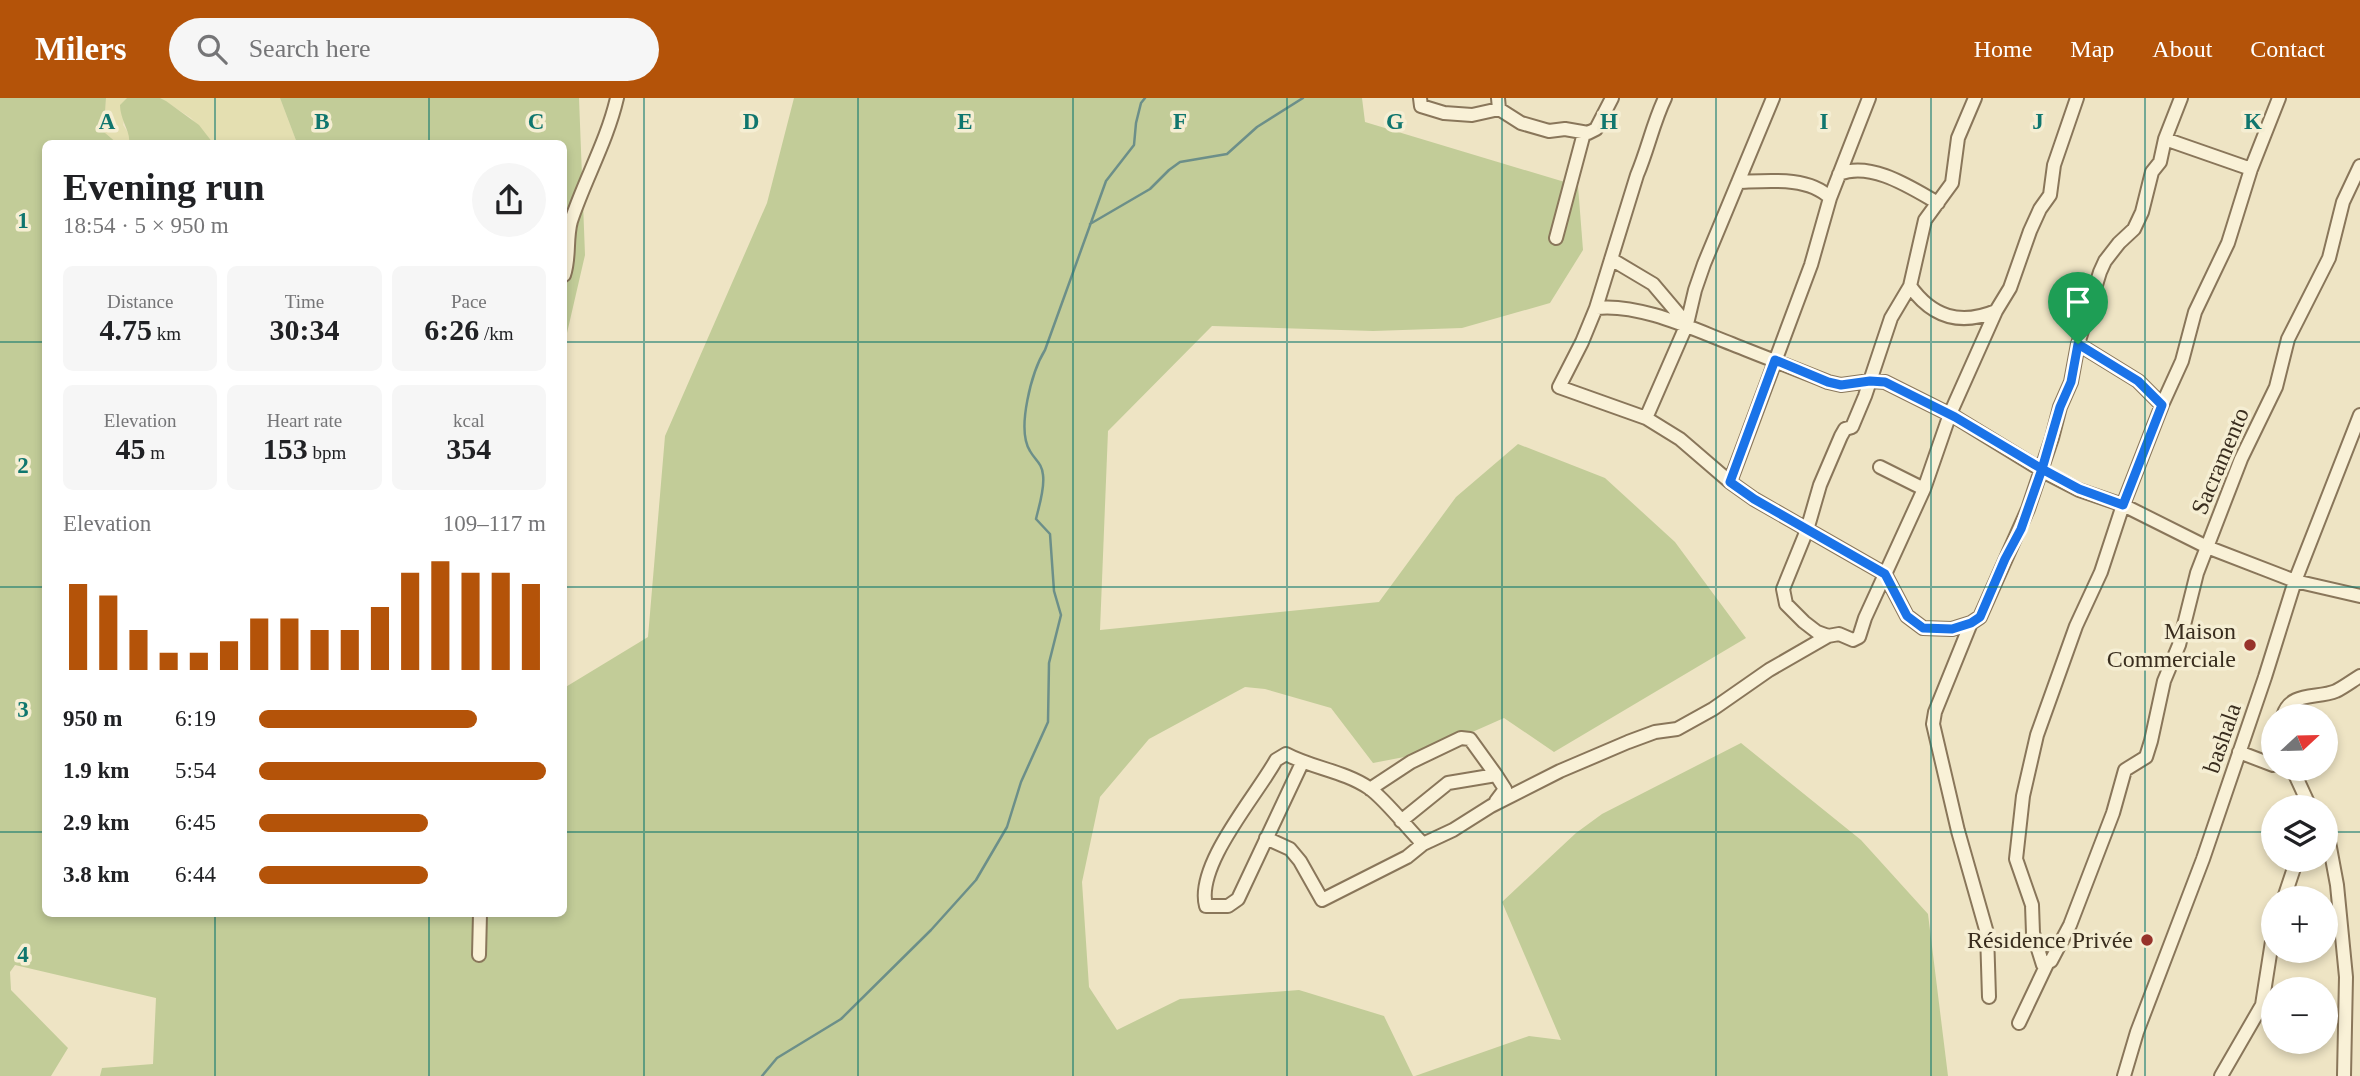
<!DOCTYPE html>
<html lang="en">
<head>
<meta charset="utf-8">
<style>
  body { margin:0; font-family:"Times New Roman",serif; background:#f6f6f6; color:#202124; height:100vh; display:flex; flex-direction:column; font-size:26px; white-space:nowrap }
  * { box-sizing:border-box; margin:0 }
  p { font-size:23px; color:#757577 }
  .icon { flex:none; width:38px; height:38px; fill:none; stroke:currentColor; stroke-width:2; stroke-linecap:round; stroke-linejoin:round }
  .map { position:relative; flex:1; overflow:hidden }
  .panel { position:absolute; left:42px; top:42px; width:525px; height:777px; display:flex; flex-direction:column; background:#fff; border-radius:10px; box-shadow:0 4px 10px #0003 }
  .panel>* { flex:none }
  .needle { width:46px; rotate:68deg }
  .tools { position:absolute; left:2261px; top:606px; display:grid; gap:14px }
  .tools a { display:grid; place-items:center; width:77px; height:77px; border-radius:50%; background:#fff; box-shadow:0 4px 10px #0003; font-size:35px }
  .pin { position:absolute; display:grid; place-items:center; width:60px; height:60px; color:#fff; margin:-72px -30px; border-radius:50% 50% 50% 0; rotate:-45deg; box-shadow:0 0 7px #0007 }
  .pin .icon { rotate:45deg }
  .round { display:grid; place-items:center; flex:none; width:74px; height:74px; border-radius:37px; background:#f6f6f6 }
  .summary { display:flex; align-items:center; justify-content:space-between; height:119px; padding:0 21px }
  h1 { font-size:38px; font-weight:700; line-height:52px }
  .stats { display:grid; grid-template-columns:repeat(3,1fr); gap:10px; height:119px; padding:7px 21px }
  .stats div { display:grid; align-content:center; border-radius:10px; background:#f6f6f6; text-align:center }
  .stats b { font-size:30px; font-weight:700 }
  .stats small { font-size:19px; font-weight:400 }
  .stats p { font-size:19px }
  .chart { height:196px; padding:14px 21px }
  .chart p { display:flex; justify-content:space-between }
  .chart svg { width:100%; height:126px; margin-top:7px; stroke:#b45309; stroke-width:6 }
  ul { padding:0 21px; list-style:none; font-size:23px }
  li { display:grid; grid-template-columns:112px 84px 1fr; align-items:center; height:52px }
  li i { height:18px; border-radius:9px; background:#b45309 }
  header { display:flex; align-items:center; gap:42px; box-sizing:border-box; height:98px; padding:0 35px; background:#b45309; color:#fff }
  header strong { font-size:33px }
  nav { display:flex; gap:38px; margin-inline-start:auto; font-size:24px }
  .search { width:490px; height:63px; background:#f6f6f6; display:flex; align-items:center; gap:18px; box-sizing:border-box; padding:0 24px; border-radius:38px; color:#757577; font-size:26px }
  .map>svg:first-child { display:block }
  .farmland { fill:#e4dfb1 }
  .green { fill:#c2cc98 }
  .lines { fill:none; stroke-linecap:round; stroke-linejoin:round }
  .stream { stroke:#6c8f89; stroke-width:2.5 }
  .minor-casing { stroke:#89765a; stroke-width:16 }
  .minor { stroke:#f9f1d7; stroke-width:12 }
  .route-casing { stroke:#fff; stroke-width:14 }
  .route { stroke:#1a73e8; stroke-width:9 }
  .grid { fill:none; stroke:#0f766e; stroke-width:2; stroke-opacity:0.55 }
  .poi-dot { fill:#97322a; stroke:#f5eed3; stroke-width:2.5 }
  .labels { text-anchor:middle; stroke-width:7; stroke-linejoin:round; paint-order:stroke }
  .street-label { font-size:24px; fill:#392d1e; stroke:#f5eed3 }
  .poi-label { font-size:24px; fill:#392d1e; stroke:#f5eed3; text-anchor:end }
  .grid-label { font-size:23px; text-anchor:middle; font-weight:bold; fill:#0f766e; stroke:#f5eed3; stroke-width:7; stroke-linejoin:round; paint-order:stroke }
</style>
</head>
<body>
<header>
<strong>Milers</strong>
<div class="search"><svg class="icon" aria-label="search" viewBox="0 0 24 24"><circle cx="10" cy="10" r="6"/><path d="M15 15l6 6"/></svg>Search here</div>
<nav><a>Home</a><a>Map</a><a>About</a><a>Contact</a></nav>
</header>
<div class="map">
<svg width="2360" height="978" viewBox="0 0 2360 978">
  <rect width="100%" height="100%" fill="#eee4c4"/>
  <path class="farmland" d="M106,0H128L123,27L129,36L130,45H117L104,34L100,24L105,15Z
    M160,0H280L297,45H213L191,20Z"/>
  <path class="green" d="M0,0H106L105,15L100,25L104,34L117,45L46,46V816H564V590L648,539L665,338L767,105L794,0H1362L1365,24L1578,88L1583,152L1550,205L1462,230L1373,233L1212,228L1108,333L1100,532L1379,504L1456,399L1518,346L1605,380L1675,444L1746,540L1554,654L1504,620L1425,655L1373,665L1331,610L1265,591L1245,589L1149,641L1100,699L1082,784L1089,889L1117,932L1180,901L1299,892L1384,918L1413,978H100L102,970L153,966L156,900L15,867L10,874L11,892L68,950L51,978H0Z
    M127,0H160L166,3L199,27L213,45H129C131,34 120,22 120,7Z
    M280,0H579L585,157L564,248V46L297,45Z
    M1741,645L1861,742L1928,816L1948,978H1415L1529,938L1561,942L1502,804L1576,735L1602,716Z"/>
  <g class="lines">
    <path class="stream" d="M1090,126L1150,91L1169,72L1180,64L1227,56L1257,29L1303,0
      M762,978L777,960L841,921L931,832L976,782L1007,729L1021,684L1048,624L1049,565L1061,517L1054,493L1050,436L1036,421C1039,408 1045,390 1043,377C1042,365 1035,362 1030,353C1016,331 1032,273 1045,252L1106,83L1134,47L1136,25L1141,5L1145,0"/>
    <defs>
      <path id="minor" d="M1420,0L1421,8L1444,15L1472,17L1499,11
        M1498,0L1499,11L1521,25L1549,33L1565,31L1588,35L1596,31L1612,0
        M1665,0C1653,25 1648,51 1637,77L1596,210L1582,244L1559,289L1646,320L1680,341L1730,384L1754,401L1885,476L1907,518L1923,530L1952,531L1971,525
        M2279,0L2251,71L2228,145L2195,214L2182,263L2162,307L2123,407L2101,474L2076,528L2037,637L2023,698L2016,761L2032,807L2033,835L2043,867L2051,863L2070,827L2113,715L2125,672L2146,659L2151,643L2164,583L2179,547L2197,475L2241,361L2276,289L2288,241L2329,160L2343,104L2360,68
        M2165,41L2251,71
        M1839,76C1871,63 1910,89 1938,105
        M1738,84C1767,83 1809,78 1830,100
        M1556,140L1584,35
        M1611,161L1653,186L1686,225
        M564,177C570,160 566,141 571,123C585,81 607,43 617,0
        M1910,188C1932,219 1960,228 1996,213
        M1596,210C1639,205 1693,231 1732,246C1764,259 1796,271 1828,284L1841,287L1870,283L1885,284L1955,319L2048,376L2079,392L2123,407L2207,449L2295,483L2360,498
        M2078,246L2138,283L2162,307
        M1646,320L1687,226L1695,192L1704,166L1773,0
        M1880,369L1924,391
        M1730,384L1811,167L1830,100L1869,0
        M1828,538L1839,536L1853,542L1859,539L1865,520L1924,391L1950,316L1996,213L2010,190L2030,133L2040,111L2050,97L2054,67L2077,0
        M2283,618C2290,593 2317,601 2336,593C2344,589 2352,583 2360,578
        M2239,654L2273,667
        M1302,665L1238,801L1228,808H1206C1195,767 1257,697 1276,662L1286,656C1312,670 1344,673 1369,690C1385,701 1408,731 1423,746
        M2292,670L2310,709
        M1370,691L1411,664L1461,640L1470,641L1496,677
        M1401,723L1448,685L1496,677L1505,691L1496,703
        M2326,736L2329,744L2337,787L2346,879L2344,978
        M1266,740L1290,751L1300,763L1322,802L1407,759L1423,746L1453,732L1491,708L1560,673L1628,644L1655,634L1677,631L1713,611L1769,572L1828,538L1817,534L1804,524L1786,506L1783,491L1807,432L1820,387L1841,338L1845,331L1852,329L1865,298L1891,220L1910,188L1925,122L1952,85L1958,40L1975,0
        M2284,800L2297,761
        M479,857L480,816
        M1989,899L1987,835L1958,733L1933,626L1935,614L1971,525L1980,519L2028,411L2052,340L2060,309L2071,284L2078,246L2100,174L2105,163L2119,145L2134,131L2142,114L2152,74L2160,64L2165,41L2181,0
        M2019,925L2047,866
        M2124,978L2137,934L2203,761L2265,579L2295,483L2360,317
        M2221,978L2262,907L2273,837"/>
    </defs>
    <use href="#minor" class="minor-casing"/>
    <use href="#minor" class="minor"/>
  </g>
  <g class="lines">
    <defs>
      <path id="route" d="M2078,246L2071,284L2060,309L2042,371L1955,319L1885,284L1870,283L1841,287L1828,284L1775,262L1730,384L1754,401L1885,476L1907,518L1923,530L1952,531L1971,525L1980,519L2005,461L2021,431L2042,371L2079,391L2123,407L2162,307L2138,283L2078,246"/>
    </defs>
    <use href="#route" class="route-casing"/>
    <use href="#route" class="route"/>
  </g>
  <path class="grid" d="M215,0V46M429,0V46M644,0V978M858,0V978M1073,0V978M1287,0V978M1502,0V978M1716,0V978M1931,0V978M2145,0V978M0,244H46M564,244H2360M0,489H46M564,489H2360M0,734H46M564,734H2273M2326,734H2360M215,816V978M429,816V978"/>
  <g class="poi-dot">
    <circle cx="2250" cy="547" r="7"/>
    <circle cx="2147" cy="842" r="7"/>
  </g>
  <g class="labels">
    <g class="street-label">
      <text transform="translate(2220 363) rotate(-67)" y="8">Sacramento</text>
      <text transform="translate(2222 640) rotate(-71)" y="8">bashala</text>
    </g>
    <g class="poi-label">
      <text x="2236" y="541">Maison<tspan x="2236" dy="28">Commerciale</tspan></text>
      <text x="2133" y="850">Résidence Privée</text>
    </g>
  </g>
  <g class="grid-label">
    <text x="107" y="31">A</text>
    <text x="322" y="31">B</text>
    <text x="536" y="31">C</text>
    <text x="751" y="31">D</text>
    <text x="965" y="31">E</text>
    <text x="1180" y="31">F</text>
    <text x="1395" y="31">G</text>
    <text x="1609" y="31">H</text>
    <text x="1824" y="31">I</text>
    <text x="2038" y="31">J</text>
    <text x="2253" y="31">K</text>
    <text x="23" y="130">1</text>
    <text x="23" y="375">2</text>
    <text x="23" y="619">3</text>
    <text x="23" y="864">4</text>
  </g>
</svg>
<div class="tools">
<a><svg class="needle" viewBox="-14 -14 28 28"><path d="M0-13l5 13h-10z" fill="#e53935"/><path d="M0 13l5-13h-10z" fill="#757577"/></svg></a>
<a><svg class="icon" aria-label="layers" viewBox="0 0 24 24"><path d="M12 4l9 5-9 5-9-5zM3 14l9 5 9-5"/></svg></a>
<a>+</a>
<a>−</a>
</div>
<div class="pin" style="left:2078px;top:246px;background:#1e9e55"><svg class="icon" aria-label="arrive" viewBox="0 0 24 24"><path d="M6 21V4h12l-3 4 3 4H6"/></svg></div>
<section class="panel">
<div class="summary"><div><h1>Evening run</h1><p>18:54 · 5 × 950 m</p></div><a class="round"><svg class="icon" aria-label="share" viewBox="0 0 24 24"><path d="M12 15V3M7 8l5-5 5 5M5 13v7h14v-7"/></svg></a></div>
<div class="stats">
<div><p>Distance</p><b>4.75<small> km</small></b></div>
<div><p>Time</p><b>30:34</b></div>
<div><p>Pace</p><b>6:26<small> /km</small></b></div>
</div>
<div class="stats">
<div><p>Elevation</p><b>45<small> m</small></b></div>
<div><p>Heart rate</p><b>153<small> bpm</small></b></div>
<div><p>kcal</p><b>354</b></div>
</div>
<div class="chart"><p><span>Elevation</span>109–117 m</p>
<svg viewBox="0 0 160 44" preserveAspectRatio="none"><path d="M5 44V14M15 44V18M25 44V30M35 44V38M45 44V38M55 44V34M65 44V26M75 44V26M85 44V30M95 44V30M105 44V22M115 44V10M125 44V6M135 44V10M145 44V10M155 44V14"/></svg>
</div>
<ul>
<li><b>950 m</b>6:19<i style="width:76%"></i></li>
<li><b>1.9 km</b>5:54<i style="width:100%"></i></li>
<li><b>2.9 km</b>6:45<i style="width:59%"></i></li>
<li><b>3.8 km</b>6:44<i style="width:59%"></i></li>
</ul>
</section>
</div>
</body>
</html>
